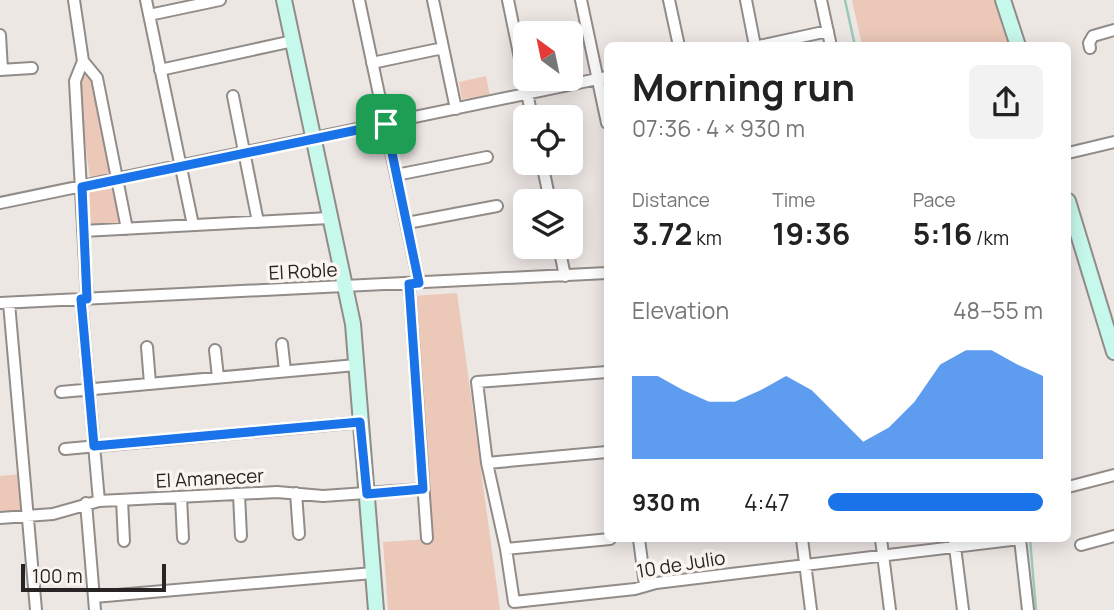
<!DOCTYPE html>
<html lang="en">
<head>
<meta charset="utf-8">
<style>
  body { margin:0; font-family:Manrope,sans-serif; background:#f2f2f2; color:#222; height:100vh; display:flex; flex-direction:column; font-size:26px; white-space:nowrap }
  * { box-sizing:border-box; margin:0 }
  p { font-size:23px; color:#767676 }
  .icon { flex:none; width:38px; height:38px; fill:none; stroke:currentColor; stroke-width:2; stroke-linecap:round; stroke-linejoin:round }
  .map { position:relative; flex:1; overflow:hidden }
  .drawer { position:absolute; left:604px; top:42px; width:467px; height:500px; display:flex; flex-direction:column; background:#fff; border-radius:10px; box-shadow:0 4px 18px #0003 }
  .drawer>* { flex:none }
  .needle { width:46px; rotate:327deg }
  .controls { position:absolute; left:513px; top:21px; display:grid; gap:14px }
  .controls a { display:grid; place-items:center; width:70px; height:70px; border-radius:10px; background:#fff; box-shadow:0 4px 18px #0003; font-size:35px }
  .scale { position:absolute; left:21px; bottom:18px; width:145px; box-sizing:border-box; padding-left:7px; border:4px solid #272423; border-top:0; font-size:19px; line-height:24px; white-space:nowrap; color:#272423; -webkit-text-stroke:5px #fbf4f1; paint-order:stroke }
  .pin { position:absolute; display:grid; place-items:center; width:60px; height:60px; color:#fff; margin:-30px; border-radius:14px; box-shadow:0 4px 10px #0006 }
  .round { display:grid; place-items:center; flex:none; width:74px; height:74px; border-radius:10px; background:#f2f2f2 }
  .overview { display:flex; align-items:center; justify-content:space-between; height:119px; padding:0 28px }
  h1 { font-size:38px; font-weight:700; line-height:52px }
  .stats { display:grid; grid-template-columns:repeat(3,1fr); gap:10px; height:119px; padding:7px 28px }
  .stats div { display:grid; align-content:center }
  .stats b { font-size:30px; font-weight:700 }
  .stats small { font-size:19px; font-weight:400 }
  .stats p { font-size:19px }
  .chart { height:196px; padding:14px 28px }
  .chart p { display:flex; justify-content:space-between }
  .chart svg { width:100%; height:126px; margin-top:7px; fill:#1a73e8; opacity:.7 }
  ul { padding:0 28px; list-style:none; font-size:23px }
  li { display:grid; grid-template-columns:112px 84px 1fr; align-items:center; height:52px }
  li i { height:18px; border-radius:9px; background:#1a73e8 }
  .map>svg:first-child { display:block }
  .green { fill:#ebc8b8 }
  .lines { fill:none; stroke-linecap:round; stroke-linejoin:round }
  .stream { stroke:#9ac9ba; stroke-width:2.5 }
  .street-casing { stroke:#928c89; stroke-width:14 }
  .secondary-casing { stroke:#928c89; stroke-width:18 }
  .street { stroke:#fff; stroke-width:10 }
  .secondary { stroke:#c7f8ec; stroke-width:14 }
  .route-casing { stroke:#fff; stroke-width:14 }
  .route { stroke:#1a73e8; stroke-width:9 }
  .labels { text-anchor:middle; stroke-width:7; stroke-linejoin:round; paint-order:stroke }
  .street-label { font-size:19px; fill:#272423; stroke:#fbf4f1 }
</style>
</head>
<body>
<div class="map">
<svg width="1114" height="610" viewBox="0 0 1114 610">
  <rect width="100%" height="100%" fill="#ede7e4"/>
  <path class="green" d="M852,0H994L1008,45H862Z
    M85,74L92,78L111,174L90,178L77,83Z
    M486,76L490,96L462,99L459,82Z
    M116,188L122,223L88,227L86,193Z
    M457,293L500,610H388L383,542L430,539L412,296Z
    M21,474L24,511L0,513V476Z"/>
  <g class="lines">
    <path class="stream" d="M845,0L855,46
      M1030,539L1036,610"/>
    <defs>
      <path id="street" d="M74,0L83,61
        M146,0L193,225
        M359,0L419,283
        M433,0L456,109
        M508,0L532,117
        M581,0L607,123
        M669,0L679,46
        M746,0L755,46
        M821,0L831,46
        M149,15L220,0
        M0,35L2,70
        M759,46L828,31
        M1090,48L1089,43L1093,36L1114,30
        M83,61L75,81L87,299
        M83,61L97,78L127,229
        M372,63L443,48
        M0,70L32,68
        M160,70L293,41
        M233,96L258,222
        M1068,153L1114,142
        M542,163L550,201
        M396,175L487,157
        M0,203L607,77
        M407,223L497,206
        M83,231L329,218
        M559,247L565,276
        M409,284L427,538
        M81,299L99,501
        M0,303L607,273
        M9,303L36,610
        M282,344L285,371
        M147,347L150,383
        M215,350L218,377
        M607,372L477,382L487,463L506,549L514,602L635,589L656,583L1020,539
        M61,392L356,365
        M65,449L361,422
        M487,463L607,452
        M1068,487L1114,475
        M296,493L299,534
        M239,495L241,536
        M181,497L183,538
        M122,500L124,541
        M86,503L95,610
        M0,518L53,514L99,501L277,492L323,496L423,489
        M639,539L645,585
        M802,539L811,610
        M881,539L890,610
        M954,539L963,610
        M1020,539L1028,610
        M1081,545L1114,536
        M506,549L610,539
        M94,597L373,573"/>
      <path id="secondary" d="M284,0L353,324L376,610
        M1003,0L1018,46
        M1068,201L1114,352"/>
    </defs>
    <use href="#street" class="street-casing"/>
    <use href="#secondary" class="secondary-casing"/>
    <use href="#street" class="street"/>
    <use href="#secondary" class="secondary"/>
  </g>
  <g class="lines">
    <defs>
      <path id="route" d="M386,124L419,283L409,284L423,489L367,494L360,422L94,446L81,299H87L82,187Z"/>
    </defs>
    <use href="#route" class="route-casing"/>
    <use href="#route" class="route"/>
  </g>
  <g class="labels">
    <g class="street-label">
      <text transform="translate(303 271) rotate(-3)" y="7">El Roble</text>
      <text transform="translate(210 478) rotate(-3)" y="7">El Amanecer</text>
      <text transform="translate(681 564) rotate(-9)" y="7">10 de Julio</text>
    </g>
  </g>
</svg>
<div class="controls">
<a><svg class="needle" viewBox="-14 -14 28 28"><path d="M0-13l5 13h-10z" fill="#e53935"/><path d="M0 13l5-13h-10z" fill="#767676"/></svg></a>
<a><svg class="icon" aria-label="locate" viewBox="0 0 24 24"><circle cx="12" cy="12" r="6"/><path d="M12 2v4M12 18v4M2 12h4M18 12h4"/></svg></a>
<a><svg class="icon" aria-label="layers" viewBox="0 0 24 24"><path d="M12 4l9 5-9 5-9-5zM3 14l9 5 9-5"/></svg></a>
</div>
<div class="scale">100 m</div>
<div class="pin" style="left:386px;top:124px;background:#1e9e55"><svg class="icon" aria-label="arrive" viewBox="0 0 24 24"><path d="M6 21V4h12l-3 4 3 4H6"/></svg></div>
<section class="drawer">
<div class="overview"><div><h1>Morning run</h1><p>07:36 · 4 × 930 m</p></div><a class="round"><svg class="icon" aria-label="share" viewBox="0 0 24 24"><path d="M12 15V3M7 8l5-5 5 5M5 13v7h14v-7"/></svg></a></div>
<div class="stats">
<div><p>Distance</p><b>3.72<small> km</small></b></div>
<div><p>Time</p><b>19:36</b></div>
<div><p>Pace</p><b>5:16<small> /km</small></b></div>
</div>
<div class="chart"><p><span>Elevation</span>48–55 m</p>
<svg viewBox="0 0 160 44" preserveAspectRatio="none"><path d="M0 44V15L10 15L20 20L30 24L40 24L50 20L60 15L70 20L80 29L90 38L100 33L110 24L120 11L130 6L140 6L150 11L160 15V44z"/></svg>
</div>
<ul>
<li><b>930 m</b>4:47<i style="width:100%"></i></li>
</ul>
</section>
</div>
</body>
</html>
